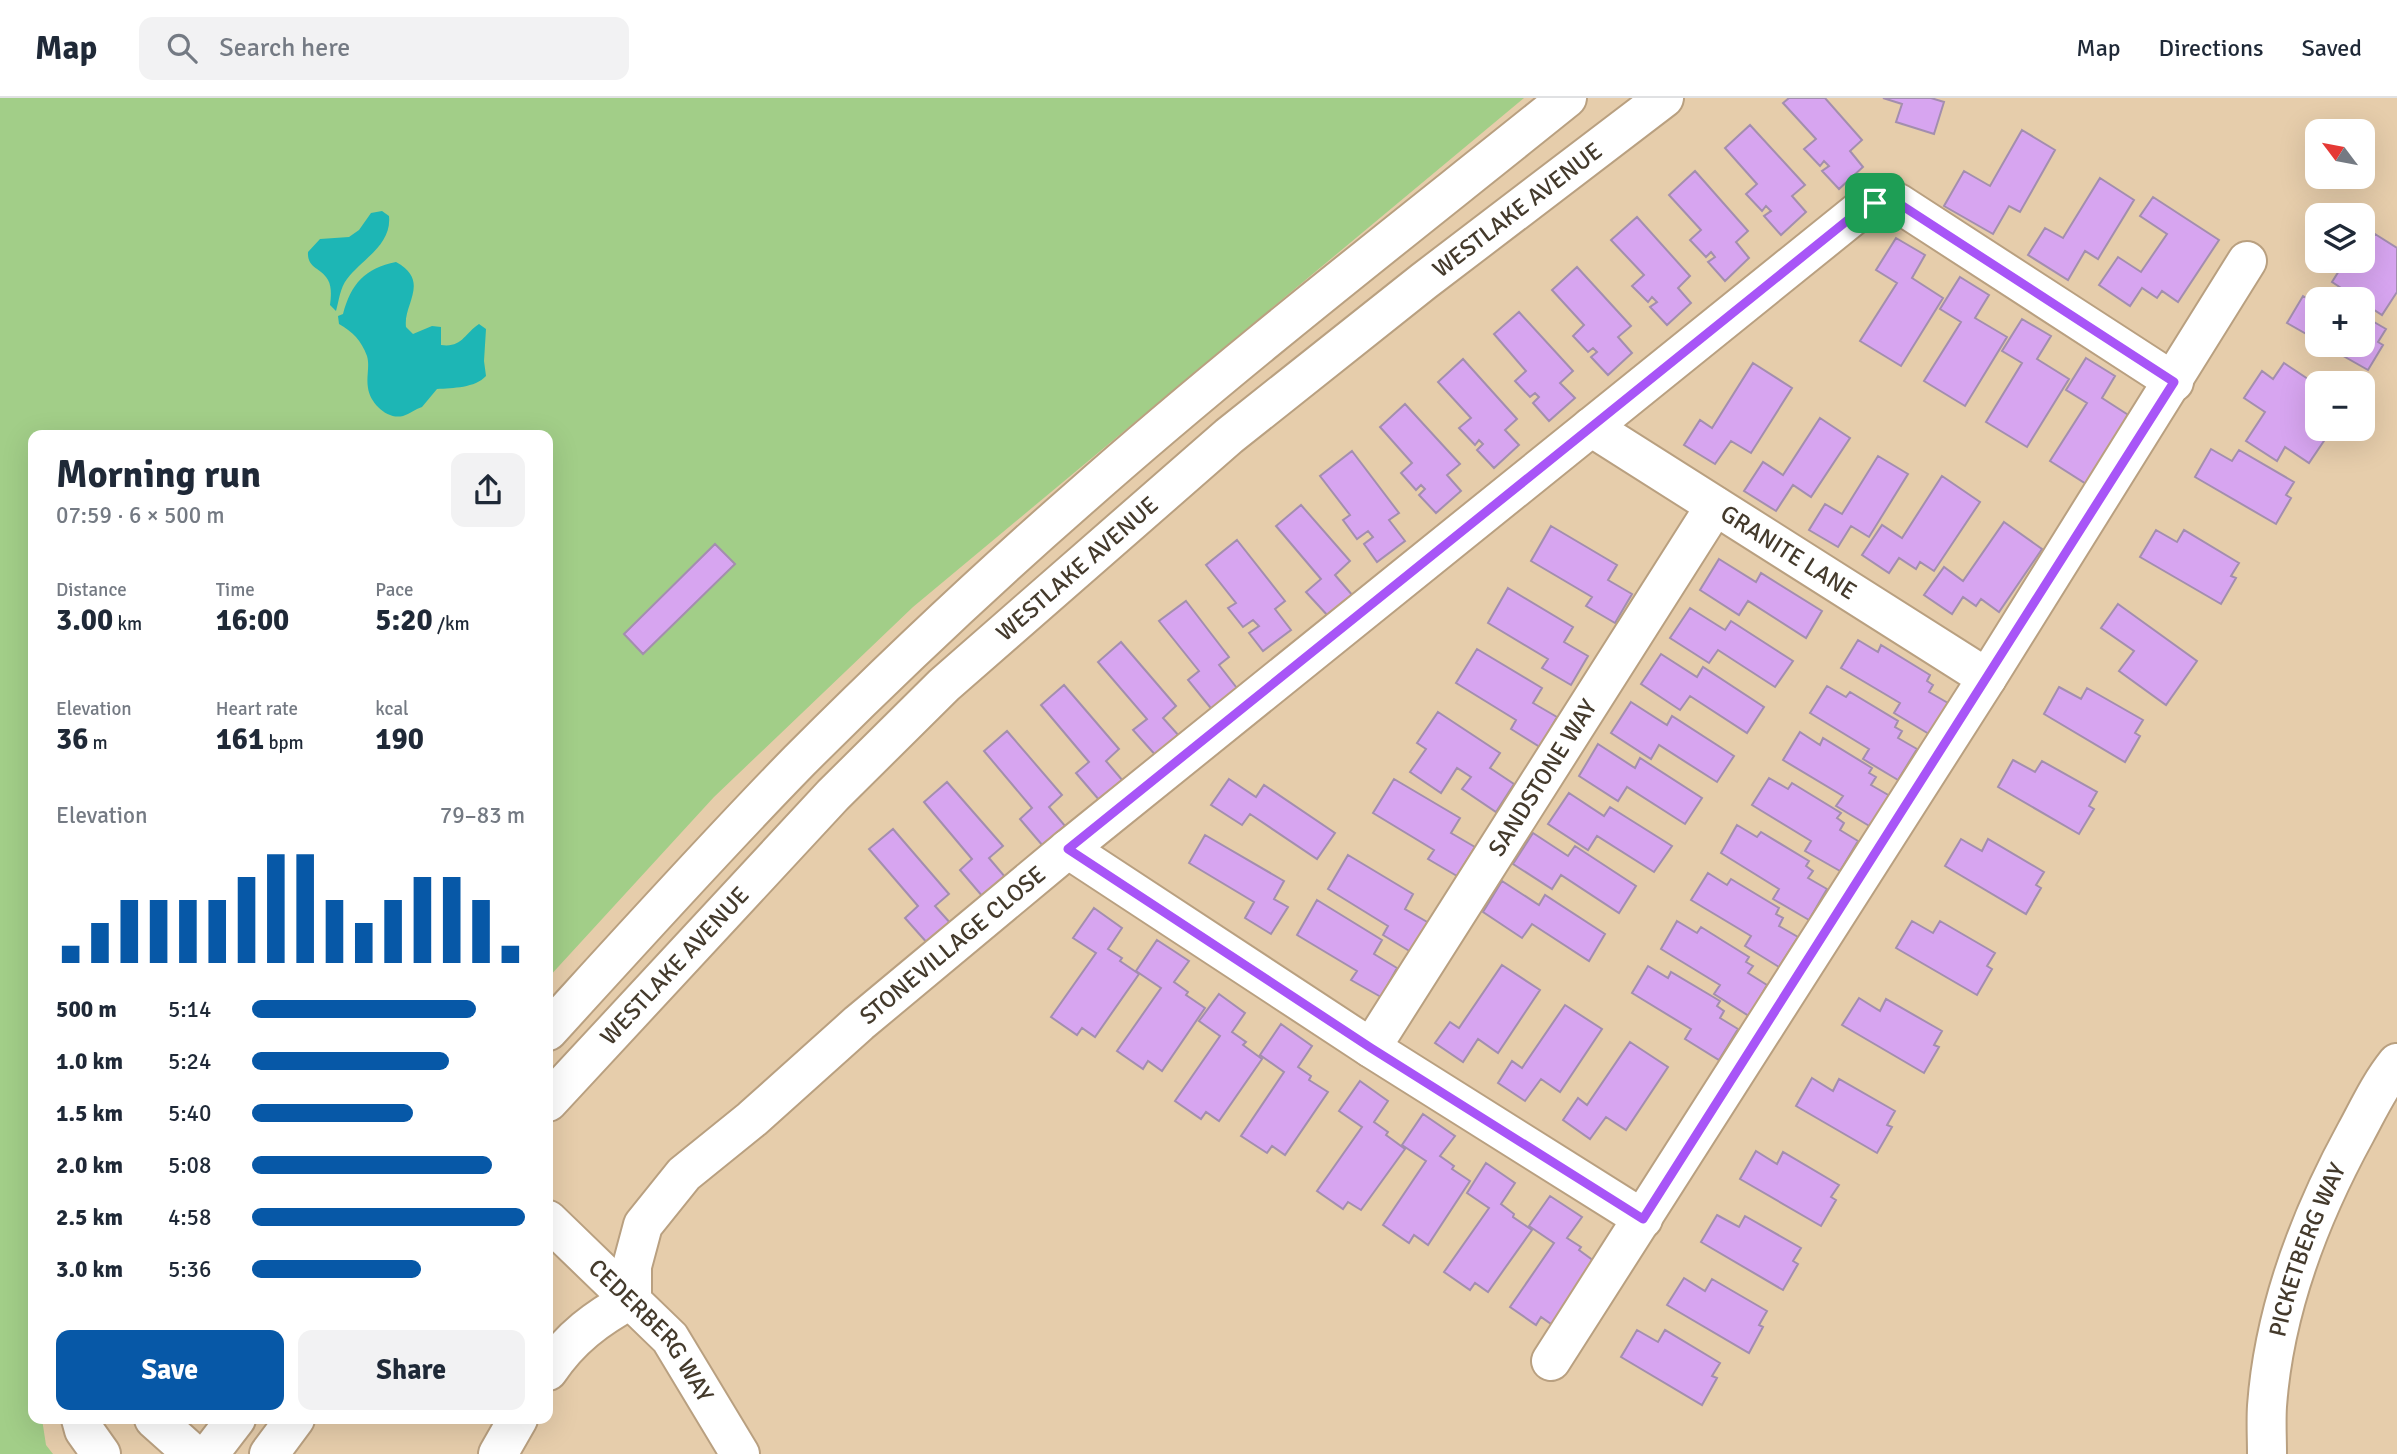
<!DOCTYPE html>
<html lang="en">
<head>
<meta charset="utf-8">
<style>
  body { margin:0; font-family:Signika,sans-serif; background:#f2f2f3; color:#1f2937; height:100vh; display:flex; flex-direction:column; font-size:26px; white-space:nowrap }
  * { box-sizing:border-box; margin:0 }
  p { font-size:23px; color:#747a83 }
  .icon { flex:none; width:38px; height:38px; fill:none; stroke:currentColor; stroke-width:2; stroke-linecap:round; stroke-linejoin:round }
  .map { position:relative; flex:1; overflow:hidden }
  .sheet { position:absolute; left:28px; top:332px; width:525px; height:994px; display:flex; flex-direction:column; background:#fff; border-radius:14px; box-shadow:0 7px 28px #0002 }
  .sheet>* { flex:none }
  .needle { width:46px; rotate:302deg }
  .controls { position:absolute; left:2305px; top:21px; display:grid; gap:14px }
  .controls a { display:grid; place-items:center; width:70px; height:70px; border-radius:14px; background:#fff; box-shadow:0 7px 28px #0002; font-size:35px }
  .pin { position:absolute; display:grid; place-items:center; width:60px; height:60px; color:#fff; margin:-30px; border-radius:14px; box-shadow:0 4px 10px #0006 }
  .round { display:grid; place-items:center; flex:none; width:74px; height:74px; border-radius:14px; background:#f2f2f3 }
  .headline { display:flex; align-items:center; justify-content:space-between; height:119px; padding:0 28px }
  h1 { font-size:38px; font-weight:700; line-height:52px }
  .metrics { display:grid; grid-template-columns:repeat(3,1fr); gap:10px; height:119px; padding:7px 28px }
  .metrics div { display:grid; align-content:center }
  .metrics b { font-size:30px; font-weight:700 }
  .metrics small { font-size:19px; font-weight:400 }
  .metrics p { font-size:19px }
  .chart { height:196px; padding:14px 28px }
  .chart p { display:flex; justify-content:space-between }
  .chart svg { width:100%; height:126px; margin-top:7px; stroke:#0758a7; stroke-width:6 }
  .button { display:flex; gap:14px; margin-top:auto; padding:14px 28px }
  .button a { flex:1; height:80px; border-radius:14px; background:#0758a7; color:#fff; font-size:28px; font-weight:700; line-height:80px; text-align:center }
  .button a+a { background:#f2f2f3; color:#1f2937 }
  ul { padding:0 28px; list-style:none; font-size:23px }
  li { display:grid; grid-template-columns:112px 84px 1fr; align-items:center; height:52px }
  li i { height:18px; border-radius:9px; background:#0758a7 }
  header { display:flex; align-items:center; gap:42px; box-sizing:border-box; height:98px; padding:0 35px; background:#fff; border-bottom:2px solid #e0e1e3 }
  header strong { font-size:33px }
  nav { display:flex; gap:38px; margin-inline-start:auto; font-size:24px }
  .search { width:490px; height:63px; background:#f2f2f3; display:flex; align-items:center; gap:18px; box-sizing:border-box; padding:0 24px; border-radius:14px; color:#747a83; font-size:26px }
  .map>svg:first-child { display:block }
  .green { fill:#a2ce88 }
  .water { fill:#1db6b5 }
  .building { fill:#d7a5f0; stroke:#a38eae; stroke-width:2 }
  .lines { fill:none; stroke-linecap:round; stroke-linejoin:round }
  .minor-casing { stroke:#b9a080; stroke-width:42 }
  .minor { stroke:#fff; stroke-width:38 }
  .route-casing { stroke:#fff; stroke-width:14 }
  .route { stroke:#a855f7; stroke-width:9 }
  .labels { text-anchor:middle; stroke-width:6; stroke-linejoin:round; paint-order:stroke }
  .street-label { font-size:24px; fill:#443a2c; stroke:#f3dab8 }
</style>
</head>
<body>
<header>
<strong>Map</strong>
<div class="search"><svg class="icon" aria-label="search" viewBox="0 0 24 24"><circle cx="10" cy="10" r="6"/><path d="M15 15l6 6"/></svg>Search here</div>
<nav><a>Map</a><a>Directions</a><a>Saved</a></nav>
</header>
<div class="map">
<svg width="2397" height="1356" viewBox="0 0 2397 1356">
  <rect width="100%" height="100%" fill="#e6cdab"/>
  <path class="green" d="M0,0H1524L913,509L714,699L548,880V338H33V1321H42L46,1347L53,1356H0Z"/>
  <path class="water" d="M382,113L389,118C392,147 362,161 347,181C340,190 339,202 336,213L330,207C331,199 332,189 328,182C321,169 307,171 308,154L320,141L349,139L359,132L371,115Z
    M396,164C431,183 403,206 406,229L413,236L432,228L441,229V247C462,250 464,236 479,226L486,231L484,263L486,278C475,290 453,290 437,291L422,309C415,311 410,316 403,318C387,322 370,305 368,290C366,279 370,268 367,258C361,242 353,234 339,226L338,218L343,216C351,186 365,170 396,164Z"/>
  <path class="building" d="M1789,0H1825L1862,42L1850,53L1863,69L1839,91L1822,73L1829,68L1824,63L1820,68L1804,51L1816,41L1783,5Z
    M1883,0H1931L1944,4L1934,36L1896,24L1902,6Z
    M1750,27L1805,87L1792,98L1806,114L1781,137L1764,118L1771,113L1766,108L1762,113L1746,96L1757,86L1725,50Z
    M2022,32L2055,52L2020,114L2009,108L1993,136L1944,108L1964,73L1990,88Z
    M1695,73L1748,133L1736,144L1749,160L1725,183L1708,164L1715,159L1711,154L1706,159L1690,142L1701,132L1669,97Z
    M2100,80L2134,102L2098,161L2085,153L2068,182L2028,157L2045,130L2063,140Z
    M2153,99L2219,142L2178,204L2162,193L2157,200L2142,190L2130,208L2099,187L2118,159L2141,174L2167,136L2140,118Z
    M1637,119L1690,178L1678,190L1691,205L1667,227L1650,209L1657,204L1652,199L1648,204L1632,188L1644,177L1611,142Z
    M2375,136L2397,150V194L2382,217L2362,204V201H2358L2332,184L2342,168L2334,163L2327,172L2319,167L2322,163H2362V153Z
    M1896,140L1925,157L1912,180L1943,200L1901,268L1860,243L1897,185L1876,172Z
    M1577,169L1631,228L1618,239L1632,255L1608,277L1591,259L1597,254L1593,250L1588,254L1573,238L1584,227L1552,192Z
    M1960,179L1989,197L1975,220L2007,239L1965,308L1924,283L1961,224L1940,211Z
    M2303,198L2317,206V242L2287,225Z
    M1519,214L1573,273L1560,285L1575,300L1549,323L1533,305L1539,299L1535,295L1530,299L1515,283L1526,273L1494,236Z
    M2362,217L2386,231L2378,244L2383,247L2368,272L2324,247H2362Z
    M2022,221L2051,238L2037,261L2069,281L2027,349L1986,324L2022,265L2002,253Z
    M2086,260L2115,278L2102,300L2133,320L2091,389L2050,363L2087,305L2066,292Z
    M1463,261L1517,321L1505,332L1519,347L1494,370L1477,352L1483,346L1479,342L1475,347L1459,330L1471,320L1438,284Z
    M1753,265L1792,290L1751,355L1731,343L1715,366L1684,347L1700,322L1712,330Z
    M2284,265L2317,287V331H2332L2309,365L2285,349L2277,363L2246,343L2265,314L2244,300L2262,273L2273,281Z
    M1405,306L1460,366L1447,377L1461,393L1436,415L1419,397L1425,391L1421,387L1416,392L1401,375L1412,365L1380,329Z
    M1820,320L1850,340L1811,399L1793,387L1776,413L1744,393L1763,364L1783,377Z
    M2211,351L2232,363L2239,352L2294,384L2286,397L2291,400L2276,426L2195,379Z
    M1352,353L1399,415L1389,422L1405,443L1377,464L1364,446L1373,439L1368,433L1357,441L1343,422L1350,417L1320,378Z
    M1878,358L1908,376L1869,439L1851,428L1838,449L1809,432L1825,406L1842,416Z
    M1942,378L1980,404L1934,473L1920,464L1916,471L1899,460L1889,475L1862,457L1882,427L1902,440Z
    M1301,407L1350,463L1335,477L1353,498L1329,519L1306,494L1321,481L1276,428Z
    M2004,424L2042,451L1999,514L1981,501L1976,508L1963,499L1952,516L1924,497L1944,469L1963,483Z
    M1551,428L1617,467L1608,482L1632,496L1615,525L1586,508L1592,499L1531,463Z
    M2156,432L2177,444L2184,432L2239,465L2231,478L2236,480L2221,506L2140,459Z
    M1237,442L1285,503L1275,511L1291,532L1263,553L1249,535L1259,528L1253,522L1243,529L1228,510L1236,505L1206,467Z
    M715,446L735,466L643,556L624,536Z
    M1719,461L1756,484L1761,475L1822,513L1806,540L1748,503L1739,517L1700,492Z
    M1508,490L1573,529L1564,544L1588,558L1571,587L1542,570L1548,561L1488,525Z
    M1186,503L1229,559L1219,567L1240,594L1214,614L1188,582L1199,573L1159,523Z
    M2118,506L2197,563L2166,607L2119,573L2134,553L2101,530Z
    M1690,510L1725,532L1731,523L1793,563L1775,589L1718,552L1709,565L1670,540Z
    M1858,542L1878,554L1881,547L1930,577L1927,583L1933,587L1929,594L1948,605L1929,636L1894,615L1900,605L1841,570Z
    M1121,544L1176,608L1163,620L1180,639L1158,660L1133,632L1147,621L1098,564Z
    M1477,551L1542,590L1533,605L1557,619L1540,649L1511,631L1516,622L1456,585Z
    M1661,556L1697,579L1703,569L1764,609L1747,635L1690,598L1680,612L1641,586Z
    M1064,587L1119,651L1106,663L1123,683L1100,703L1076,675L1089,664L1041,607Z
    M1827,588L1846,599L1850,594L1898,623L1895,629L1902,633L1898,640L1917,651L1898,682L1863,661L1869,651L1810,615Z
    M2059,589L2081,601L2087,590L2143,622L2135,635L2140,638L2125,664L2044,616Z
    M1631,604L1667,627L1672,618L1734,658L1717,684L1659,647L1651,661L1611,635Z
    M1438,614L1500,655L1490,670L1514,686L1496,714L1462,691L1471,679L1457,670L1441,695L1410,674L1426,651L1417,645Z
    M1007,633L1062,697L1049,709L1066,729L1043,748L1020,721L1032,710L984,653Z
    M1800,634L1820,647L1823,640L1872,670L1869,675L1876,679L1871,687L1890,698L1871,729L1836,708L1843,698L1783,662Z
    M1598,646L1635,670L1640,660L1702,700L1685,726L1627,689L1618,703L1579,678Z
    M2013,662L2035,674L2042,663L2097,694L2089,708L2094,711L2079,736L1998,689Z
    M1769,680L1788,691L1792,685L1841,715L1837,720L1844,725L1840,732L1858,743L1840,773L1805,753L1811,743L1752,707Z
    M1229,681L1256,699L1264,687L1335,735L1317,761L1250,716L1242,727L1211,707Z
    M1394,681L1460,720L1451,735L1475,749L1457,778L1428,761L1434,752L1373,715Z
    M947,684L1003,748L989,760L1006,780L983,799L960,772L972,761L924,704Z
    M1569,695L1604,718L1610,709L1672,748L1654,774L1597,738L1588,752L1548,726Z
    M1737,727L1757,739L1761,734L1809,763L1806,768L1813,773L1808,780L1827,791L1809,822L1773,801L1779,791L1721,755Z
    M893,731L949,796L935,808L952,827L929,847L905,820L918,808L869,751Z
    M1533,735L1568,758L1575,748L1636,788L1619,815L1561,777L1552,791L1513,766Z
    M1205,737L1284,783L1274,801L1288,809L1271,836L1245,820L1254,804L1189,765Z
    M1961,741L1982,753L1988,741L2044,774L2036,787L2041,790L2026,816L1945,768Z
    M1348,757L1413,796L1405,811L1429,825L1411,854L1383,837L1388,828L1328,791Z
    M1708,775L1727,787L1731,781L1779,810L1776,816L1783,820L1779,828L1798,839L1779,869L1745,848L1751,838L1691,802Z
    M1502,783L1539,807L1545,797L1605,836L1589,863L1532,826L1522,840L1483,814Z
    M1317,802L1382,842L1374,856L1397,870L1381,899L1351,882L1357,873L1297,837Z
    M1094,810L1122,830L1108,851L1122,860L1120,863L1139,876L1095,939L1082,930L1077,937L1051,919L1096,855L1073,840Z
    M1677,823L1697,835L1701,829L1749,859L1746,864L1753,868L1748,875L1767,887L1749,918L1714,896L1720,887L1661,851Z
    M1912,823L1933,835L1940,823L1995,855L1987,868L1992,871L1977,897L1896,850Z
    M1157,842L1189,863L1174,884L1188,894L1186,897L1205,910L1162,973L1148,963L1143,971L1117,953L1161,890L1136,873Z
    M1502,867L1540,892L1498,955L1478,941L1463,964L1435,945L1450,924L1459,930Z
    M1648,868L1668,880L1671,874L1720,903L1717,908L1724,913L1720,920L1738,931L1719,962L1685,941L1691,931L1632,895Z
    M1219,896L1245,915L1232,934L1246,944L1243,947L1262,961L1219,1023L1206,1014L1201,1021L1175,1003L1220,938L1199,923Z
    M1859,900L1880,913L1886,901L1942,933L1934,947L1939,949L1924,975L1842,927Z
    M1565,907L1602,931L1560,994L1541,981L1525,1003L1498,985L1512,963L1522,970Z
    M1281,926L1312,948L1298,969L1311,978L1309,982L1328,994L1285,1057L1272,1048L1267,1055L1241,1038L1284,974L1260,957Z
    M1630,944L1668,969L1626,1032L1606,1019L1590,1041L1563,1022L1578,1000L1587,1007Z
    M1812,980L1833,993L1839,981L1895,1013L1887,1027L1892,1029L1877,1055L1796,1008Z
    M1360,983L1388,1003L1374,1024L1388,1034L1386,1037L1405,1051L1361,1112L1348,1104L1343,1111L1317,1093L1362,1029L1339,1013Z
    M1423,1016L1455,1038L1440,1058L1454,1068L1452,1071L1470,1083L1428,1147L1414,1137L1409,1145L1383,1127L1426,1063L1402,1047Z
    M1756,1053L1777,1066L1783,1054L1839,1087L1831,1099L1836,1102L1821,1128L1740,1081Z
    M1486,1065L1515,1085L1501,1106L1514,1116L1513,1119L1532,1132L1488,1194L1475,1185L1470,1192L1444,1174L1489,1110L1467,1095Z
    M1550,1098L1582,1119L1567,1140L1581,1149L1579,1152L1598,1166L1554,1228L1541,1219L1536,1227L1510,1209L1554,1145L1529,1128Z
    M1717,1117L1739,1129L1745,1118L1801,1150L1793,1163L1798,1166L1783,1192L1701,1144Z
    M1684,1180L1705,1193L1712,1181L1767,1213L1759,1227L1763,1229L1749,1255L1667,1207Z
    M1637,1232L1658,1244L1665,1232L1720,1265L1712,1278L1717,1280L1702,1307L1621,1259Z"/>
  <g class="lines">
    <defs>
      <g id="minor">
        <path id="s1" d="M1591,329L1987,580"/>
        <path d="M1068,751L1371,950L1643,1121"/>
        <path d="M548,933C631,842 713,751 799,663C889,573 982,485 1078,401C1236,261 1403,132 1567,0"/>
        <path id="s2" d="M1371,950L1715,408"/>
        <path id="s3" d="M548,1004L833,697L944,587L1229,338L1424,183L1664,0"/>
        <path id="s4" d="M548,1122L670,1240L740,1356"/>
        <path id="s5" d="M632,1201V1168L643,1127L684,1076L752,1021L859,925L1068,751L1864,109L1887,103L1898,105L2174,284"/>
        <path d="M1551,1263L1987,580L2247,163"/>
        <path d="M548,1273C570,1240 597,1220 632,1201"/>
        <path d="M81,1321L84,1332L101,1356"/>
        <path d="M154,1321L193,1356"/>
        <path d="M209,1356L236,1321"/>
        <path d="M269,1356L295,1321"/>
        <path d="M498,1356L518,1321"/>
        <path id="s6" d="M2267,1356C2267,1340 2266,1324 2267,1308C2274,1212 2310,1118 2356,1034C2369,1010 2380,986 2397,965"/>
      </g>
    </defs>
    <use href="#minor" class="minor-casing"/>
    <use href="#minor" class="minor"/>
  </g>
  <g class="lines">
    <defs>
      <path id="route" d="M1887,103L1898,105L2174,284L1643,1121L1371,950L1068,751L1864,109Z"/>
    </defs>
    <use href="#route" class="route-casing"/>
    <use href="#route" class="route"/>
  </g>
  <g class="labels">
    <g class="street-label">
      <text dy="8" stroke="none"><textPath href="#s3" startOffset="1320">WESTLAKE AVENUE</textPath></text>
      <text dy="8" stroke="none"><textPath href="#s1" startOffset="234">GRANITE LANE</textPath></text>
      <text dy="8" stroke="none"><textPath href="#s3" startOffset="752">WESTLAKE AVENUE</textPath></text>
      <text dy="8" stroke="none"><textPath href="#s2" startOffset="320">SANDSTONE WAY</textPath></text>
      <text dy="8" stroke="none"><textPath href="#s5" startOffset="494">STONEVILLAGE CLOSE</textPath></text>
      <text dy="8" stroke="none"><textPath href="#s3" startOffset="186">WESTLAKE AVENUE</textPath></text>
      <text dy="8" stroke="none"><textPath href="#s6" startOffset="210">PICKETBERG WAY</textPath></text>
      <text dy="8" stroke="none"><textPath href="#s4" startOffset="152">CEDERBERG WAY</textPath></text>
    </g>
  </g>
</svg>
<div class="controls">
<a><svg class="needle" viewBox="-14 -14 28 28"><path d="M0-13l5 13h-10z" fill="#e53935"/><path d="M0 13l5-13h-10z" fill="#747a83"/></svg></a>
<a><svg class="icon" aria-label="layers" viewBox="0 0 24 24"><path d="M12 4l9 5-9 5-9-5zM3 14l9 5 9-5"/></svg></a>
<a>+</a>
<a>−</a>
</div>
<div class="pin" style="left:1875px;top:105px;background:#1e9e55"><svg class="icon" aria-label="arrive" viewBox="0 0 24 24"><path d="M6 21V4h12l-3 4 3 4H6"/></svg></div>
<section class="sheet">
<div class="headline"><div><h1>Morning run</h1><p>07:59 · 6 × 500 m</p></div><a class="round"><svg class="icon" aria-label="share" viewBox="0 0 24 24"><path d="M12 15V3M7 8l5-5 5 5M5 13v7h14v-7"/></svg></a></div>
<div class="metrics">
<div><p>Distance</p><b>3.00<small> km</small></b></div>
<div><p>Time</p><b>16:00</b></div>
<div><p>Pace</p><b>5:20<small> /km</small></b></div>
</div>
<div class="metrics">
<div><p>Elevation</p><b>36<small> m</small></b></div>
<div><p>Heart rate</p><b>161<small> bpm</small></b></div>
<div><p>kcal</p><b>190</b></div>
</div>
<div class="chart"><p><span>Elevation</span>79–83 m</p>
<svg viewBox="0 0 160 44" preserveAspectRatio="none"><path d="M5 44V38M15 44V30M25 44V22M35 44V22M45 44V22M55 44V22M65 44V14M75 44V6M85 44V6M95 44V22M105 44V30M115 44V22M125 44V14M135 44V14M145 44V22M155 44V38"/></svg>
</div>
<ul>
<li><b>500 m</b>5:14<i style="width:82%"></i></li>
<li><b>1.0 km</b>5:24<i style="width:72%"></i></li>
<li><b>1.5 km</b>5:40<i style="width:59%"></i></li>
<li><b>2.0 km</b>5:08<i style="width:88%"></i></li>
<li><b>2.5 km</b>4:58<i style="width:100%"></i></li>
<li><b>3.0 km</b>5:36<i style="width:62%"></i></li>
</ul>
<div class="button"><a>Save</a><a>Share</a></div>
</section>
</div>
</body>
</html>
